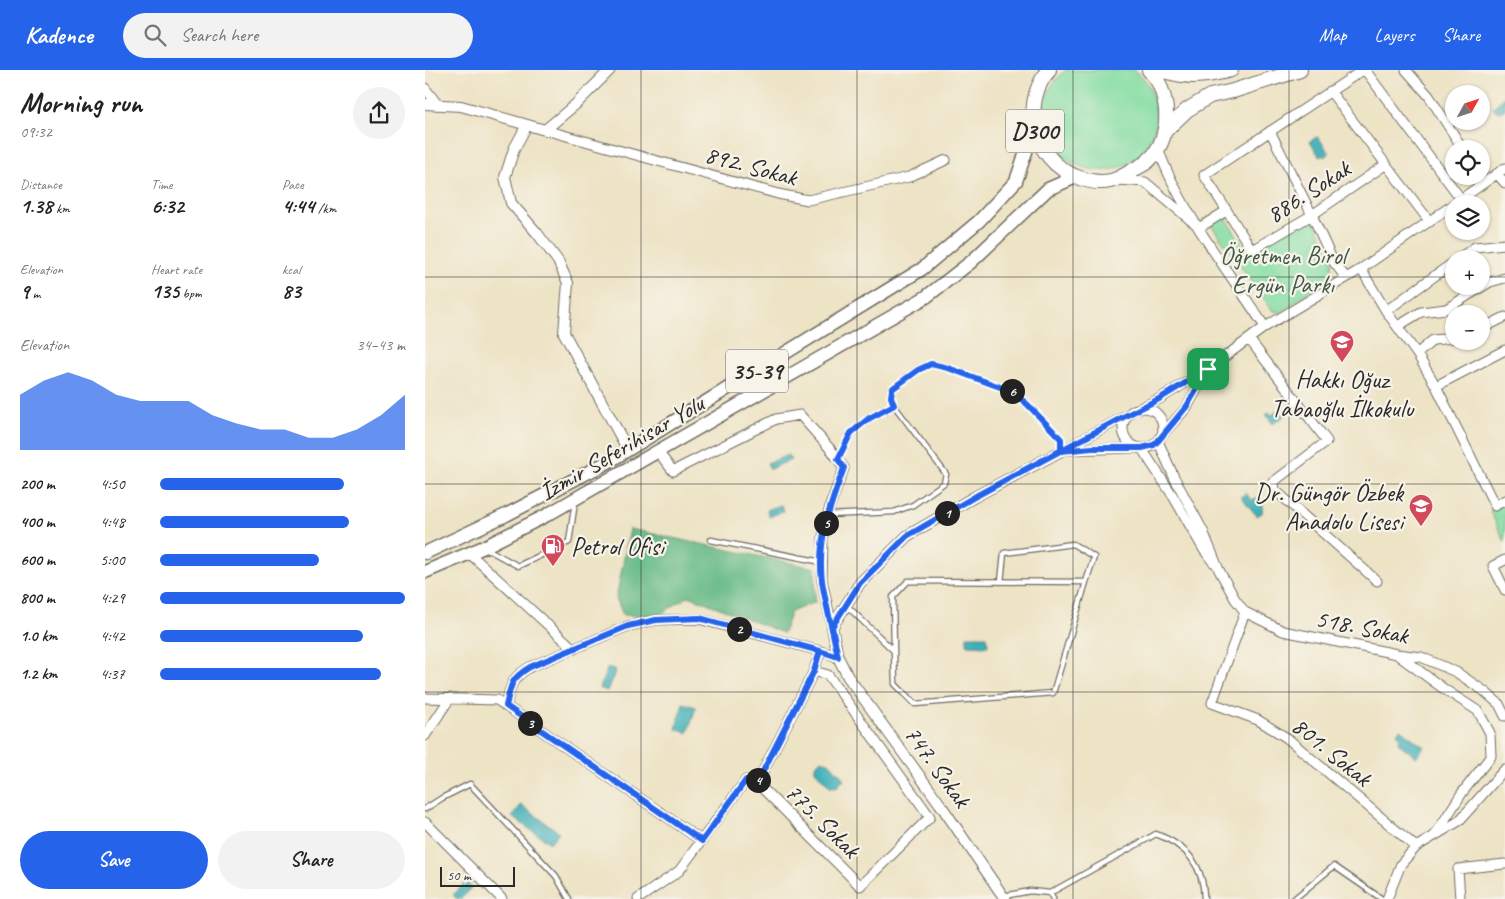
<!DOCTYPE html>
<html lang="en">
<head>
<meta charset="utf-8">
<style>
  body { margin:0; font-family:Caveat,sans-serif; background:#f2f2f2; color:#222; height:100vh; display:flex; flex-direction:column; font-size:19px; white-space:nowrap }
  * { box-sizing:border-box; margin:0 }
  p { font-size:16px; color:#767676 }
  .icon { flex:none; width:28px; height:28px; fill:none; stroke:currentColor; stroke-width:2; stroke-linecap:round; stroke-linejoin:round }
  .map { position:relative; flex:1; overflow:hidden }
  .side { display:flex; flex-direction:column; background:#fff; width:425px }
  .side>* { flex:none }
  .needle { width:32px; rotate:50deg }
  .buttons { position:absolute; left:1020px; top:15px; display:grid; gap:10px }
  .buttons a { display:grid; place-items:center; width:45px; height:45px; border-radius:50%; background:#fff; box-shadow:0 1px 4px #0004; font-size:25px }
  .scale { position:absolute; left:15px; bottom:12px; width:75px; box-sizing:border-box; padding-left:5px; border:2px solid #2b2b2b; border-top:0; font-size:14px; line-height:18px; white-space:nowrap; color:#2b2b2b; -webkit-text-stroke:4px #f7f3e8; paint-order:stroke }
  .pin { position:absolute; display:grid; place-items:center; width:42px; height:42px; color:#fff; margin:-21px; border-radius:10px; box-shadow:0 2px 8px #0006 }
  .km { position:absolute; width:25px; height:25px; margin:-12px; border-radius:50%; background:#222; color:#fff; font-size:14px; line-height:25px; text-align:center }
  .round { display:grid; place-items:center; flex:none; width:52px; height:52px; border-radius:26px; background:#f2f2f2 }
  .summary { display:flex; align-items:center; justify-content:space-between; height:85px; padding:0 20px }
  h1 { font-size:28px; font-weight:700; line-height:38px }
  .figures { display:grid; grid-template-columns:repeat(3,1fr); gap:8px; height:85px; padding:5px 20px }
  .figures div { display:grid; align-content:center }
  .figures b { font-size:21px; font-weight:700 }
  .figures small { font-size:14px; font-weight:400 }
  .figures p { font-size:14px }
  .chart { height:140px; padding:10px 20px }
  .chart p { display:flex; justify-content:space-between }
  .chart svg { width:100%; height:90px; margin-top:5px; fill:#2563eb; opacity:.7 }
  .cta { display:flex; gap:10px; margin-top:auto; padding:10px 20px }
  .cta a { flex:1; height:58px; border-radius:30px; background:#2563eb; color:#fff; font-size:20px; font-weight:700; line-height:58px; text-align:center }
  .cta a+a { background:#f2f2f2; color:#222 }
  ul { padding:0 20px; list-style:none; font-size:16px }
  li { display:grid; grid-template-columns:80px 60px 1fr; align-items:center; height:38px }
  li i { height:12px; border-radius:6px; background:#2563eb }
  header { display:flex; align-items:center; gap:30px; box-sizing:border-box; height:70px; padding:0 25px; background:#2563eb; color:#fff }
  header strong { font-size:24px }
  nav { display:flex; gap:28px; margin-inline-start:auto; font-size:18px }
  .search { width:350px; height:45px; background:#f2f2f2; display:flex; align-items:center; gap:12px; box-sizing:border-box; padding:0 18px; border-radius:28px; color:#767676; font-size:19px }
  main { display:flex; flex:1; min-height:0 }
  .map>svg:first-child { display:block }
  .green { fill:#83dda3; stroke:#578467 }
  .forest { fill:#6abc89; stroke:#4a745a }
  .water { fill:#3eafb8; stroke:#346d72 }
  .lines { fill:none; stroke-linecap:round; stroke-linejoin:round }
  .service-casing { stroke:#6f6b61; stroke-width:7 }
  .minor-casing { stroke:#6f6b61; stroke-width:11 }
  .tertiary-casing { stroke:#6f6b61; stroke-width:12 }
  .primary-casing { stroke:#6f6b61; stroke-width:15 }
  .trunk-casing { stroke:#6f6b61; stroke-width:16 }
  .motorway-casing { stroke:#6f6b61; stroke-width:18 }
  .service { stroke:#fff; stroke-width:4.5 }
  .minor { stroke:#fff; stroke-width:9 }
  .tertiary { stroke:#fff; stroke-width:10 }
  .primary { stroke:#fff; stroke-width:12 }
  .trunk { stroke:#fff; stroke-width:14 }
  .motorway { stroke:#fff; stroke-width:15 }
  .route-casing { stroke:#fff; stroke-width:10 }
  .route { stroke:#2563eb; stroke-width:6 }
  .grid { fill:none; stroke:#2b2b2b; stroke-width:1; stroke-opacity:0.55 }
  .labels { text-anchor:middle; stroke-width:4.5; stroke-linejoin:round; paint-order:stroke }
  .shield { fill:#f7f3e8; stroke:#686764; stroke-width:1 }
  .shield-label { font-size:24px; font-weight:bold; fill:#2b2b2b }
  .street-label { font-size:25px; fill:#2b2b2b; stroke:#f7f3e8 }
  .park-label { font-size:25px; fill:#415849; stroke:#f7f3e8 }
  .poi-label { font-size:25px; fill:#2b2b2b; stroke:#f7f3e8 }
</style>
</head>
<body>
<header>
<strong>Kadence</strong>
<div class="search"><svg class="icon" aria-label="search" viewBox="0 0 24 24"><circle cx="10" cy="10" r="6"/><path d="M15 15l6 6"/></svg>Search here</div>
<nav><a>Map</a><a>Layers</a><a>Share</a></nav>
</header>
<main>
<section class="side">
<div class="summary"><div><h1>Morning run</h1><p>09:32</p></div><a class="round"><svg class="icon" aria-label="share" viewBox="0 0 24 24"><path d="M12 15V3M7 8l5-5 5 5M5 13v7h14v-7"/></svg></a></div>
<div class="figures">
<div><p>Distance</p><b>1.38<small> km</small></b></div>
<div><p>Time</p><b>6:32</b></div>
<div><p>Pace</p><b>4:44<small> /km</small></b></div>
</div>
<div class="figures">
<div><p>Elevation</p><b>9<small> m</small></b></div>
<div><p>Heart rate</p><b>135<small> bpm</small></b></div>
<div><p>kcal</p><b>83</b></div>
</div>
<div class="chart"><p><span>Elevation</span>34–43 m</p>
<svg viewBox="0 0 160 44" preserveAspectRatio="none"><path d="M0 44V17L10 10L20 6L30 10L40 17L50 20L60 20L70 20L80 27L90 31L100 34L110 34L120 38L130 38L140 34L150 27L160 17V44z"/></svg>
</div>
<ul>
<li><b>200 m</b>4:50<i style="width:75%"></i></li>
<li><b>400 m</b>4:48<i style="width:77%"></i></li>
<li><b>600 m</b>5:00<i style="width:65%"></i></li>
<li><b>800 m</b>4:29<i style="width:100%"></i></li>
<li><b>1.0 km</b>4:42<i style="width:83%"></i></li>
<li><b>1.2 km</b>4:37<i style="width:90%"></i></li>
</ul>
<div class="cta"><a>Save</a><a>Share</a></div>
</section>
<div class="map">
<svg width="1080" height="829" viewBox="0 0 1080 829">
  <rect width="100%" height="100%" fill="#f7f3e8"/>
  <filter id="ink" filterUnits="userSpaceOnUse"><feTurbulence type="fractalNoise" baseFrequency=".02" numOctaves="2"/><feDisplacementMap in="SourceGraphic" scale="10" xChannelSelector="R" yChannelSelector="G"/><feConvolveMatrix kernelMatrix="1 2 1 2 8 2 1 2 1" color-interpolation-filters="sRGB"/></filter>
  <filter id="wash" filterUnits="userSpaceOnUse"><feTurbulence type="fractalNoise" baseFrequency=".0096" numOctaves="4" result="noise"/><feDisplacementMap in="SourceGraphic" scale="20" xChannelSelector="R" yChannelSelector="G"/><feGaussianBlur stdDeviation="1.12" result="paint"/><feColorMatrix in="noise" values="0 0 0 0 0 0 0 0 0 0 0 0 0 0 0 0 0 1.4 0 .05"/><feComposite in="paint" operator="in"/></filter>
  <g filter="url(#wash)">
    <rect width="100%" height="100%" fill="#ede3c5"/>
    <path class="green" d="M641,0H709C725,10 730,29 731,47C732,58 726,69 720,78C714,87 705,93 696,97C653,112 606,73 621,28C625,16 632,8 641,0Z
      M798,143L820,179L827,180L887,145L908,191L906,205L856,243L847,240L784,152Z
      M1080,433V472L1065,441Z"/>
    <path class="forest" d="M205,459L390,498V532L366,542L358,563L264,526L232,546L198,545L191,528Z"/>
    <path class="water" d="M1080,27V39L1075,42L1073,41L1072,42L1068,37Z
      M892,67L894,68L904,83L899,87L897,85L894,86L885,71Z
      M857,337L862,344L848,354L841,345L844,342L847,345Z
      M363,385L366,390L345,399L342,393Z
      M821,423L826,430L832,428L838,432L837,443L832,446L816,427Z
      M356,435L359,441L344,447L342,440Z
      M542,566H562L563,576L542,575Z
      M183,597L191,600L182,621L174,618Z
      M258,633L271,637L263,663L251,659Z
      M975,659L999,677L991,687L973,673L975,668L972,662Z
      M395,690L404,692L419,709L411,718L408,716L406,718L390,701V696Z
      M96,735L134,762L125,773L87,747Z
      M41,812L47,818L36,829H32L28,825Z"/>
  </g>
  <g filter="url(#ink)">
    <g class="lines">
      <defs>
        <path id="service" d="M413,389L426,363L443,349L469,335
          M403,445L469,442L488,435L519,413L521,404L471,338L466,327L467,319L493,299L506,294L523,298L587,321L602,334L636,369V381
          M286,470L397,492
          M62,479L93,496L144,472L150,432
          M576,512L579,483L648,474L669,487L661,512
          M422,536L469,581L470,614L490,634L628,623L661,512L483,511L468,527L469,581
          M0,739L17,728L45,714L131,806L144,829
          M579,826L605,821L625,823
          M628,829L625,823L731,764C761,775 779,796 779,829
          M869,829L909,796L957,829"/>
        <path id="minor" d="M938,0L779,105L827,180L887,145L960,95
          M940,0L1036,129
          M981,0L1004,26L1038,79
          M0,18L13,35
          M905,21L1005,152
          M120,60L353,124L383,130L484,107L521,90
          M845,61L887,145L908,191L921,208
          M733,78C754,139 804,202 840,257
          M1072,104L1080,113
          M694,110L720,112L769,153
          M1032,132L1080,98
          M774,158L801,141
          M1033,189L1050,177L1080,174
          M936,199L961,241L992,284L1011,316L1070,436L1080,430
          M961,241L1029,192
          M973,256L996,242L1021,239L1065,212L1080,208
          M1056,259L1080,247
          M824,269L902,371L847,413L850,420L952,511
          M992,284L1008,270L1029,268
          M1011,316L1080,280
          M698 358a20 20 0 1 1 40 0a20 20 0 1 1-40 0Z
          M713,339L734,329L783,299L840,257L936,199L1029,134
          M736,366L762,337L782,301
          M733,371L749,407L778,461L794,500L810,529L820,542L858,561L972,584L996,587L1031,602L1059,621L1074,634L1080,646
          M717,379L748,426L779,480L788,492
          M639,380L711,378
          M636,381L704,344
          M233,382L248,401L351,349L375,345L407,381L419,398L405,436L398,467L397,510L407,557
          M44,483L149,579
          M1080,490L1068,496L1080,520
          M820,542L787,633L833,650L862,668L991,777
          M974,586L1019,619L1053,641L1065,663L1066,686L1037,723L1010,765
          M0,628L72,630L277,771
          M81,636C86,615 85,609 105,597L203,556L231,550L274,549L395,581
          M0,666L25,628
          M332,713L435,816L505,747L403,605L389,601
          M0,752L77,829
          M213,829L254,801L321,710L332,713L389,601L395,581L413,587
          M962,829L976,794L991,777L1034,751L1080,699
          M1035,829L1033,799L1080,794"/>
        <path id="tertiary" d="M0,34L36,36L120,60L151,34L185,0
          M102,55L89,79L80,107L86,133L112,163L133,191L143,213L139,263L203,380
          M580,829L515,734L423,607L413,587L407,557L435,513L482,466L551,426L636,381"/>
        <path id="primary" d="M0,483L81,445L183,392L497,199L554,151L591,111L609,58
          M0,502L59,477L122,445L501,227L546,192L623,119L651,107"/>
        <path id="trunk" d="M624,0C611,15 607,34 609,53C609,66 617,78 625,88C639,105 671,119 694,108C698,106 703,103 707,101C712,97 719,95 723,91C744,72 745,39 735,16C733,10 728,5 724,0
          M734,0C764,8 775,8 806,0
          M740,61L762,40L785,26L808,21L875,0"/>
        <path id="motorway" d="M622,2V0"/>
      </defs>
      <use href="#service" class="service-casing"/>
      <use href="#minor" class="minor-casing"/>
      <use href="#tertiary" class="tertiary-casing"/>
      <use href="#primary" class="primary-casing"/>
      <use href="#trunk" class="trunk-casing"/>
      <use href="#motorway" class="motorway-casing"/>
      <use href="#service" class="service"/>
      <use href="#minor" class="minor"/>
      <use href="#tertiary" class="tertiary"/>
      <use href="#primary" class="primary"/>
      <use href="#trunk" class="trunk"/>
      <use href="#motorway" class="motorway"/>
    </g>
  </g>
  <g class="lines" filter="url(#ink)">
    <defs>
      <path id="route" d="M783,299L734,329L704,344L551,426L482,466L435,513L407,557L413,587L395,581L274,548L231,550L203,556L105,597C85,609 86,615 81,636L277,771L321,710L332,713L389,601L395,581L413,587C408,562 401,536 397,511C392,471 405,435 419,398L413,389L426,363L443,349L469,335L466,327L467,319L493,300L506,294L523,298L586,321L602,334L636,369V381L667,378H717L729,375L733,371L762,336L783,299"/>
    </defs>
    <use href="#route" class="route-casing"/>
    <use href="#route" class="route"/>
  </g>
  <path class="grid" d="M216,0V829M432,0V829M648,0V829M864,0V829M0,207H1029M1056,207H1080M0,414H1080M0,622H1080"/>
  <defs>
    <symbol id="school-pin" viewBox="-11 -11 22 30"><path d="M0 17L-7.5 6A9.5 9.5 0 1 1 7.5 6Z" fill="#d1495b" stroke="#f7f3e8"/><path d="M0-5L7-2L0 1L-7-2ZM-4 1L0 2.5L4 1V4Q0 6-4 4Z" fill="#fff"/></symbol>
    <symbol id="fuel-pin" viewBox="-11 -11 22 30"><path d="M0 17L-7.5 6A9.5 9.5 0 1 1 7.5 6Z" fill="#d1495b" stroke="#f7f3e8"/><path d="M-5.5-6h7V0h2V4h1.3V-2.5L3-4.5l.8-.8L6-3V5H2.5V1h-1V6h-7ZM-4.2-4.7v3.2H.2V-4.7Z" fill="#fff"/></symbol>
  </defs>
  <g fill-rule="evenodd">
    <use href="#school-pin" x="903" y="258" width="28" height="38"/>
    <use href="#school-pin" x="982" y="422" width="28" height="38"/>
    <use href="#fuel-pin" x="114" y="462" width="28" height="38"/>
  </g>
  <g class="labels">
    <g class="shield">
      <rect x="581" y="39.5" width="58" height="43" rx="4"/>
      <rect x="301" y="279.5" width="62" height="43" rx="4"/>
    </g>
    <g class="shield-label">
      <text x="610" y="69">D300</text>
      <text x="332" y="309">35-39</text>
    </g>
    <g class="street-label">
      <text transform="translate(326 95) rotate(15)" y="9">892. Sokak</text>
      <text transform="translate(883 121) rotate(-33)" y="9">886. Sokak</text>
      <text transform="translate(196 377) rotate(-30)" y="9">İzmir Seferihisar Yolu</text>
      <text transform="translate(937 556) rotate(11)" y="9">518. Sokak</text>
      <text transform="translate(907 681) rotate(39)" y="9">801. Sokak</text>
      <text transform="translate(513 696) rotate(54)" y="9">747. Sokak</text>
      <text transform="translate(398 750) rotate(45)" y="9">775. Sokak</text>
    </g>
    <g class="park-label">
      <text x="858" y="194">Öğretmen Birol<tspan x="858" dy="29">Ergün Parkı</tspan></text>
    </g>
    <g class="poi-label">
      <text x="917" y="318">Hakkı Oğuz<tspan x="917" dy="29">Tabaoğlu İlkokulu</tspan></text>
      <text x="978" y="431" text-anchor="end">Dr. Güngör Özbek<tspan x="978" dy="29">Anadolu Lisesi</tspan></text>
      <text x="146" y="485" text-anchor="start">Petrol Ofisi</text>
    </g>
  </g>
</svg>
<div class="buttons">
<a><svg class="needle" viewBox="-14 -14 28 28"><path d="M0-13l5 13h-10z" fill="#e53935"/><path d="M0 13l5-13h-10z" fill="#767676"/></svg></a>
<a><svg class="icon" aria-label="locate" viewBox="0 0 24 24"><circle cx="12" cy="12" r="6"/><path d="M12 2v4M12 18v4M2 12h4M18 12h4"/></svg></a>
<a><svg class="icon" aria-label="layers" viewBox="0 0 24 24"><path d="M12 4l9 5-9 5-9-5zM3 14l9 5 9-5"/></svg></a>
<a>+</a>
<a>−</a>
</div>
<div class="scale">50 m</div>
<div class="pin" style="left:783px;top:299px;background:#1e9e55"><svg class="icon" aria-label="arrive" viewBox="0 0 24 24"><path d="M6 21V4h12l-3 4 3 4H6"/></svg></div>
<b class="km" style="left:522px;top:443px">1</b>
<b class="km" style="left:314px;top:559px">2</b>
<b class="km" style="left:105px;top:653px">3</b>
<b class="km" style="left:333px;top:710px">4</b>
<b class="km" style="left:401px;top:453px">5</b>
<b class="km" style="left:587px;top:321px">6</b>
</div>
</main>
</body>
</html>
